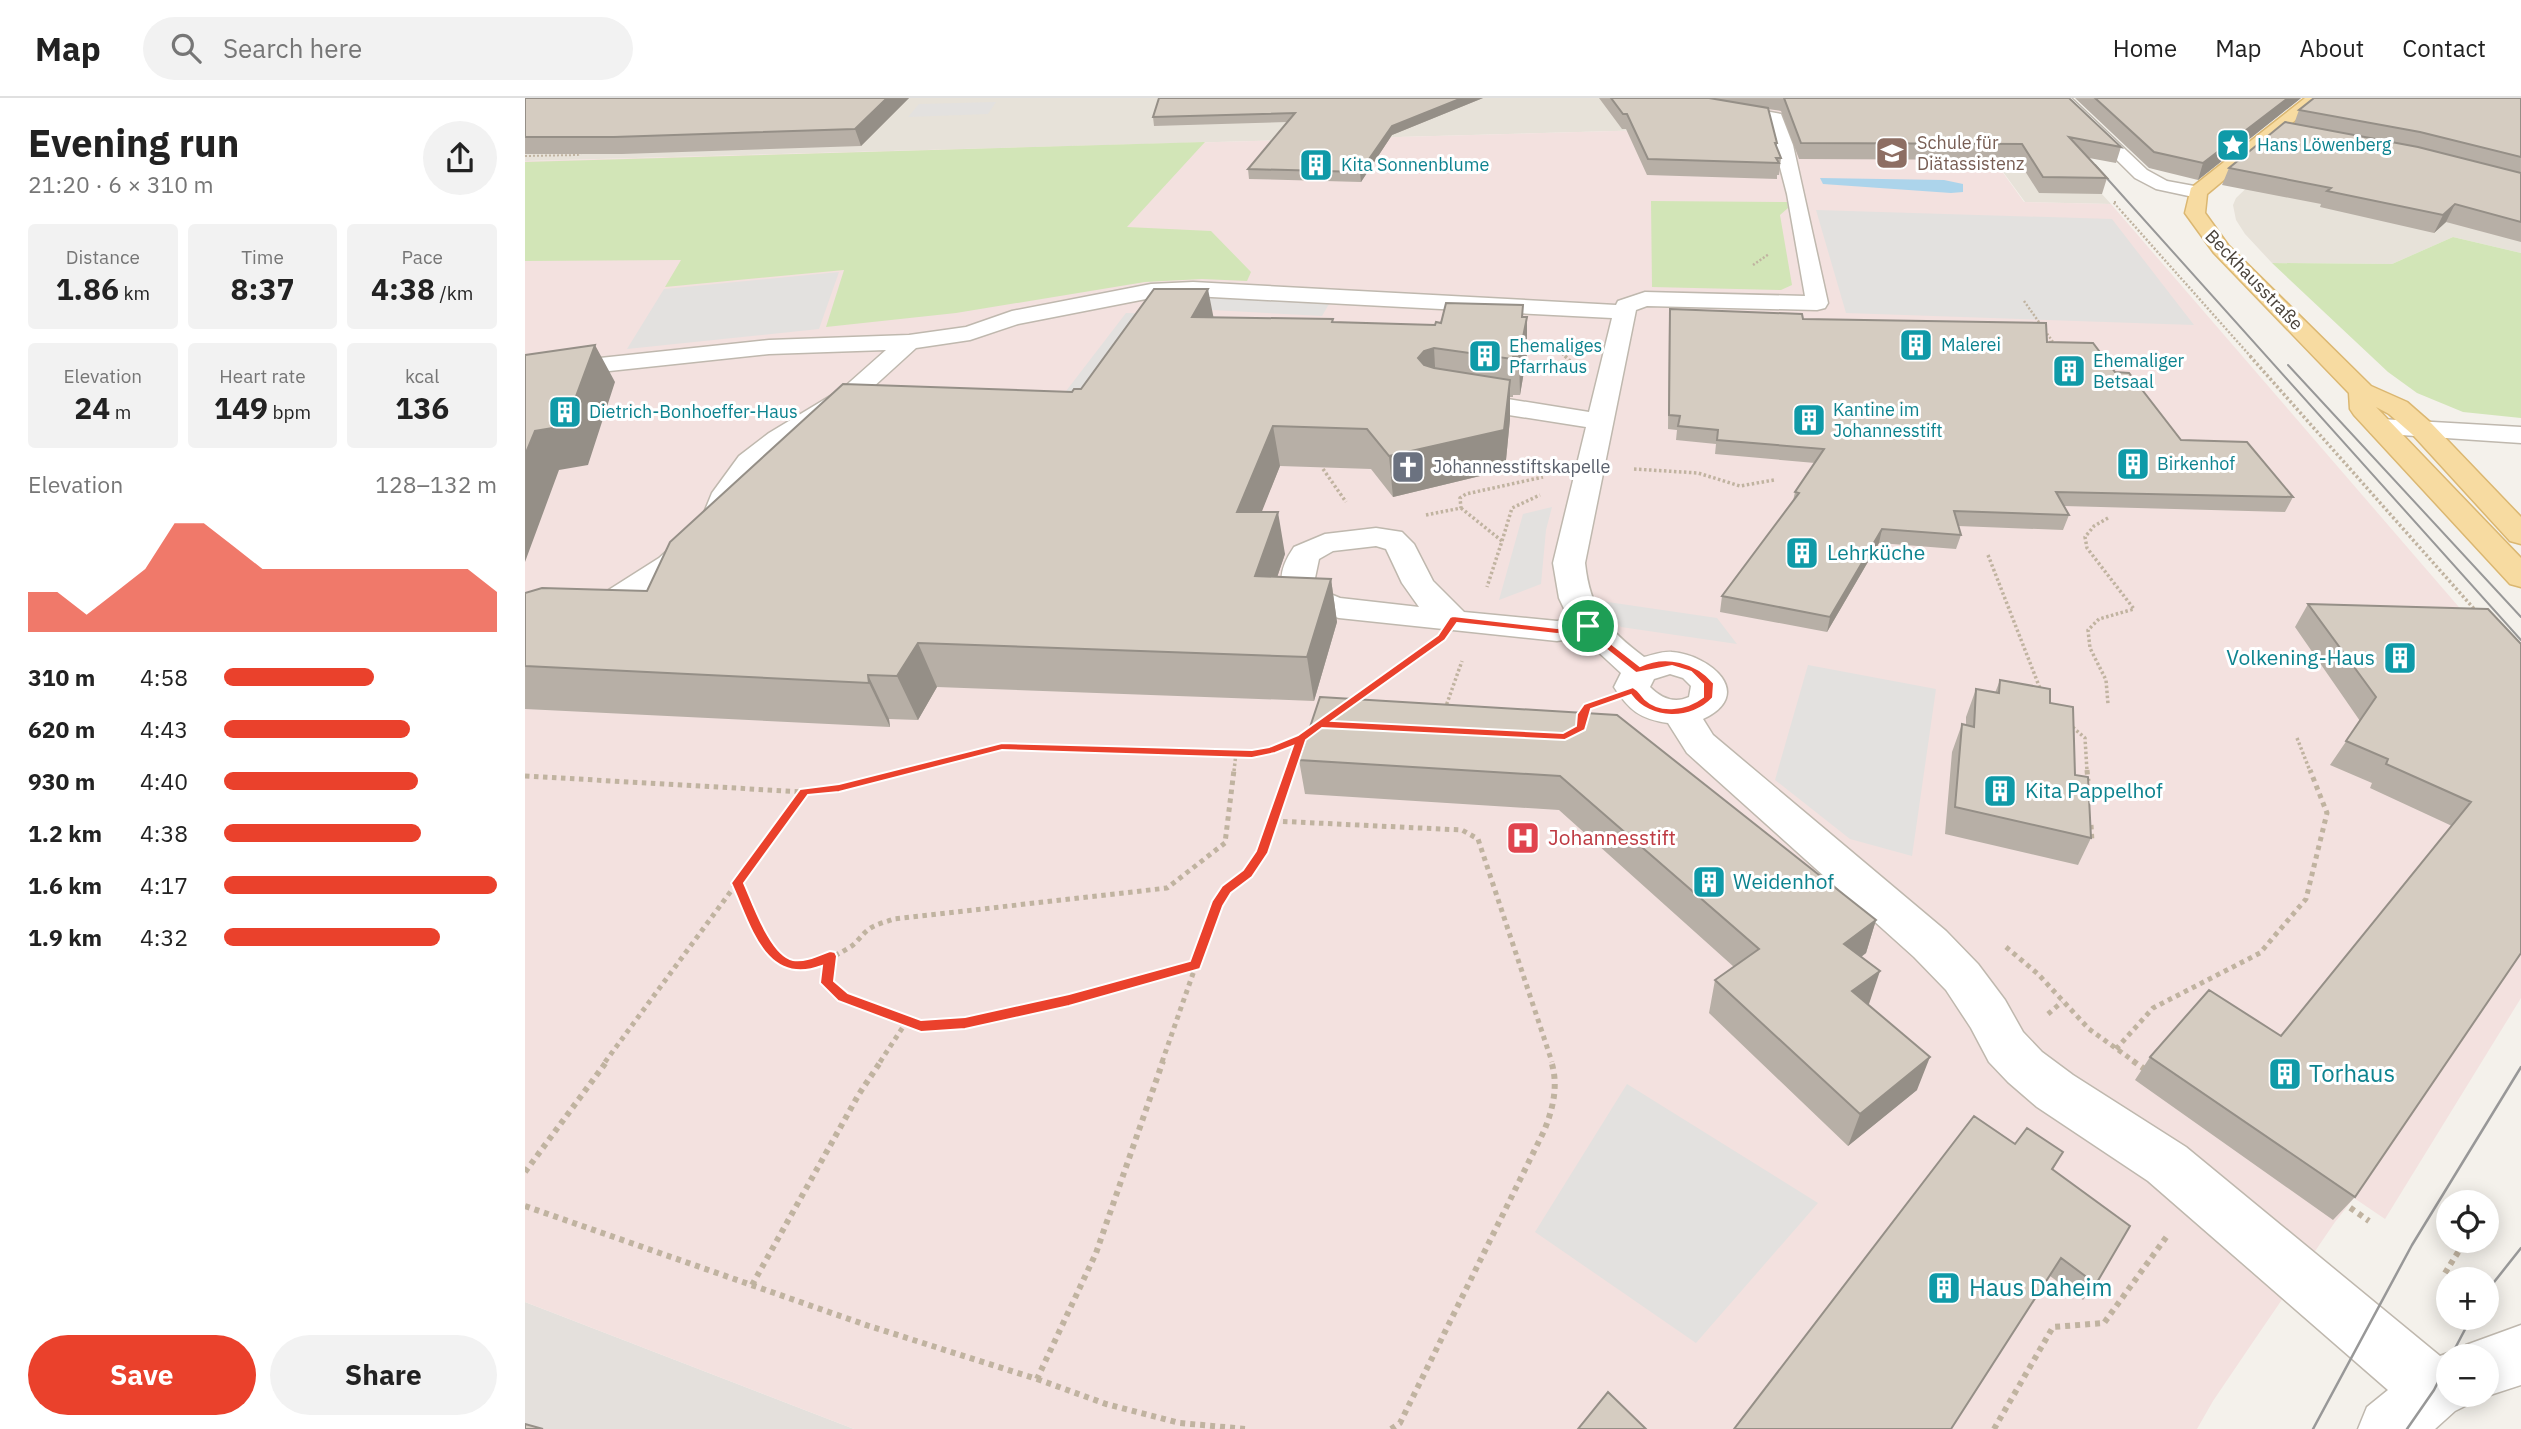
<!DOCTYPE html>
<html lang="en">
<head>
<meta charset="utf-8">
<style>
  body { margin:0; font-family:"IBM Plex Sans",sans-serif; background:#f2f2f2; color:#222; height:100vh; display:flex; flex-direction:column; font-size:26px; white-space:nowrap }
  * { box-sizing:border-box; margin:0 }
  p { font-size:23px; color:#767676 }
  .icon { flex:none; width:38px; height:38px; fill:none; stroke:currentColor; stroke-width:2; stroke-linecap:round; stroke-linejoin:round }
  .map { position:relative; flex:1; overflow:hidden }
  .drawer { display:flex; flex-direction:column; background:#fff; width:525px }
  .drawer>* { flex:none }
  .buttons { position:absolute; left:1911px; top:1092px; display:grid; gap:14px }
  .buttons a { display:grid; place-items:center; width:63px; height:63px; border-radius:50%; background:#fff; box-shadow:0 4px 18px #0003; font-size:35px }
  .pin { position:absolute; display:grid; place-items:center; width:60px; height:60px; color:#fff; margin:-30px; border:4px solid #fff; border-radius:50%; box-shadow:0 2px 7px #0007 }
  .round { display:grid; place-items:center; flex:none; width:74px; height:74px; border-radius:37px; background:#f2f2f2 }
  .head { display:flex; align-items:center; justify-content:space-between; height:119px; padding:0 28px }
  h1 { font-size:38px; font-weight:700; line-height:52px }
  .metrics { display:grid; grid-template-columns:repeat(3,1fr); gap:10px; height:119px; padding:7px 28px }
  .metrics div { display:grid; align-content:center; border-radius:7px; background:#f2f2f2; text-align:center }
  .metrics b { font-size:30px; font-weight:700 }
  .metrics small { font-size:19px; font-weight:400 }
  .metrics p { font-size:19px }
  .chart { height:196px; padding:14px 28px }
  .chart p { display:flex; justify-content:space-between }
  .chart svg { width:100%; height:126px; margin-top:7px; fill:#ea412c; opacity:.7 }
  .cta { display:flex; gap:14px; margin-top:auto; padding:14px 28px }
  .cta a { flex:1; height:80px; border-radius:42px; background:#ea412c; color:#fff; font-size:28px; font-weight:700; line-height:80px; text-align:center }
  .cta a+a { background:#f2f2f2; color:#222 }
  ul { padding:0 28px; list-style:none; font-size:23px }
  li { display:grid; grid-template-columns:112px 84px 1fr; align-items:center; height:52px }
  li i { height:18px; border-radius:9px; background:#ea412c }
  header { display:flex; align-items:center; gap:42px; box-sizing:border-box; height:98px; padding:0 35px; background:#fff; border-bottom:2px solid #e0e0e0 }
  header strong { font-size:33px }
  nav { display:flex; gap:38px; margin-inline-start:auto; font-size:24px }
  .search { width:490px; height:63px; background:#f2f2f2; display:flex; align-items:center; gap:18px; box-sizing:border-box; padding:0 24px; border-radius:38px; color:#767676; font-size:26px }
  main { display:flex; flex:1; min-height:0 }
  .map>svg:first-child { display:block }
  .residential { fill:#e7e2d9 }
  .industrial { fill:#e4e0dc }
  .medical { fill:#f3e1df }
  .green { fill:#d2e5b7 }
  .parking { fill:#e3e1df }
  .water { fill:#acd4eb }
  .lines { fill:none; stroke-linecap:round; stroke-linejoin:round }
  .minor-casing { stroke:#bfb8ae; stroke-width:3 }
  .major-casing { stroke:#dbb771; stroke-width:3 }
  .path-far4 { stroke:#c0b3a0; stroke-width:2; stroke-dasharray:2 2; stroke-linecap:butt }
  .path-far3 { stroke:#c0b3a0; stroke-width:2.5; stroke-dasharray:2 2; stroke-linecap:butt }
  .path-far2 { stroke:#c0b3a0; stroke-width:3.5; stroke-dasharray:2.5 2.5; stroke-linecap:butt }
  .path-far1 { stroke:#c0b3a0; stroke-width:5; stroke-dasharray:4.5 4.5; stroke-linecap:butt }
  .path { stroke:#c0b3a0; stroke-width:6; stroke-dasharray:5 5; stroke-linecap:butt }
  .minor { fill:#fff; fill-rule:evenodd }
  .major { fill:#f7dba1; fill-rule:evenodd }
  .tram-far1 { stroke:#989898; stroke-width:2 }
  .tram { stroke:#989898; stroke-width:2.5 }
  .wall { fill:#b7afa6 }
  .shaded-wall { fill:#958f87 }
  .building { fill:#d5ccc1; stroke:#958f87; stroke-width:2 }
  .route { fill:#ea412c; stroke:#fff; stroke-width:2; fill-rule:evenodd }
  .labels { text-anchor:middle; stroke-width:6; stroke-linejoin:round; paint-order:stroke }
  .far-education-label { font-size:18px; fill:#785e54; stroke:#fff; text-anchor:start }
  .far-culture-label { font-size:18px; fill:#0d838f; stroke:#fff; text-anchor:start }
  .far-street-label { font-size:18px; fill:#484139; stroke:#fff }
  .far-worship-label { font-size:18px; fill:#5b616d; stroke:#fff; text-anchor:start }
  .culture-label { font-size:21px; fill:#0d838f; stroke:#fff; text-anchor:start }
  .health-label { font-size:21px; fill:#be3a42; stroke:#fff; text-anchor:start }
  .near-culture-label { font-size:24px; fill:#0d838f; stroke:#fff; text-anchor:start }
</style>
</head>
<body>
<header>
<strong>Map</strong>
<div class="search"><svg class="icon" aria-label="search" viewBox="0 0 24 24"><circle cx="10" cy="10" r="6"/><path d="M15 15l6 6"/></svg>Search here</div>
<nav><a>Home</a><a>Map</a><a>About</a><a>Contact</a></nav>
</header>
<main>
<section class="drawer">
<div class="head"><div><h1>Evening run</h1><p>21:20 · 6 × 310 m</p></div><a class="round"><svg class="icon" aria-label="share" viewBox="0 0 24 24"><path d="M12 15V3M7 8l5-5 5 5M5 13v7h14v-7"/></svg></a></div>
<div class="metrics">
<div><p>Distance</p><b>1.86<small> km</small></b></div>
<div><p>Time</p><b>8:37</b></div>
<div><p>Pace</p><b>4:38<small> /km</small></b></div>
</div>
<div class="metrics">
<div><p>Elevation</p><b>24<small> m</small></b></div>
<div><p>Heart rate</p><b>149<small> bpm</small></b></div>
<div><p>kcal</p><b>136</b></div>
</div>
<div class="chart"><p><span>Elevation</span>128–132 m</p>
<svg viewBox="0 0 160 44" preserveAspectRatio="none"><path d="M0 44V30L10 30L20 38L30 30L40 22L50 6L60 6L70 14L80 22L90 22L100 22L110 22L120 22L130 22L140 22L150 22L160 30V44z"/></svg>
</div>
<ul>
<li><b>310 m</b>4:58<i style="width:55%"></i></li>
<li><b>620 m</b>4:43<i style="width:68%"></i></li>
<li><b>930 m</b>4:40<i style="width:71%"></i></li>
<li><b>1.2 km</b>4:38<i style="width:72%"></i></li>
<li><b>1.6 km</b>4:17<i style="width:100%"></i></li>
<li><b>1.9 km</b>4:32<i style="width:79%"></i></li>
</ul>
<div class="cta"><a>Save</a><a>Share</a></div>
</section>
<div class="map">
<svg width="1996" height="1331" viewBox="0 0 1996 1331">
  <rect width="100%" height="100%" fill="#f4f1eb"/>
  <path class="residential" d="M0,0H1124L1125,32L0,63Z
    M1996,0V155L1928,139L1867,166L1747,165L1720,136L1711,122L1708,107L1711,100L1752,61Z
    M1448,33L1566,84L1586,106L1500,104Z"/>
  <path class="industrial" d="M0,1204L329,1331H0Z"/>
  <path class="medical" d="M1124,0H1418L1448,33L1499,104L1586,106L1996,581V900L1860,1121L1829,1100L1810,1124L1730,1241L1688,1303L1672,1331H329L0,1204V63L1125,32Z"/>
  <path class="green" d="M680,44L602,129L686,133L726,174L722,183L677,181L620,184L431,215L301,229L319,172L140,189L156,162L0,163V64Z
    M1126,103L1262,104L1263,110L1255,117L1267,187L1256,192L1127,189Z
    M1928,139L1996,155V320L1938,314L1892,295L1863,274L1747,165L1867,166Z"/>
  <path class="parking" d="M471,4L463,16L383,19L394,6Z
    M1291,112L1587,121L1669,227L1321,215Z
    M314,174L294,231L102,251L139,191Z
    M661,198L804,206L797,218L651,210Z
    M601,215L632,216L573,298L538,297Z
    M1027,409L1021,432L1016,486L974,502L998,416Z
    M1076,503L1192,520L1212,546L1096,529Z
    M1283,567L1411,591L1387,758L1325,741L1250,682Z
    M1102,986L1293,1105L1171,1245L1010,1134Z"/>
  <path class="water" d="M1295,80L1419,82L1438,86V94L1426,95L1298,86Z"/>
  <g class="lines">
    <defs>
      <path id="minor" d="M1135,0H1169L1256,16L1268,47L1303,205L1300,210L1292,212L1122,208L1111,212L1060,465C1065,512 1082,531 1119,559C1128,557 1138,553 1147,554C1185,557 1231,596 1178,621L1188,637L1421,833L1453,866L1480,902L1498,934L1517,954L1548,977L1661,1049L1915,1258L1923,1255L1931,1258H1923V1297H1948L1944,1306L1930,1313L1910,1331H1833L1842,1309L1863,1292L1623,1083L1512,1009L1483,984L1464,964L1446,930L1421,892L1389,859L1162,655L1143,625C1115,621 1104,612 1089,589L1096,575L1057,539L1032,543L814,520C775,510 736,497 769,449L800,436L851,430L877,434L889,446L908,483L939,514L1032,523L1044,521L1034,500L1028,465L1061,329L933,309L924,306L920,301L924,296L933,293L1064,314L1087,220L668,198L626,200L493,226L445,242L391,250L335,301L264,347L234,370L217,395L201,432L156,474L95,514L0,546V525L71,500L134,460L176,422L187,395L214,358L244,335L317,291L361,252L244,256L0,282V268L244,242L384,237L441,229L487,213L626,186L668,184L1091,207L1093,203L1120,194L1280,198L1262,96L1243,23L1143,5ZM851,448L861,451L877,485L894,509L815,500L791,490L790,480L794,461L808,453ZM1145,576L1158,580L1166,588L1164,599C1149,606 1136,600 1125,589L1129,581Z
        M1529,0H1546L1622,72L1642,83L1680,90L1682,94L1673,100L1631,91L1610,80Z
        M1855,321L1996,329V345L1846,335L1842,329L1846,323Z
        M1996,1227V1287L1962,1298L1960,1297H1962V1258H1936L1941,1247Z"/>
      <path id="major" d="M1780,0H1797L1682,96L1680,115L1703,147L1846,288L1882,304L1906,325L1996,419V446L1985,443L1888,337L1864,316L1851,309L1996,460V489L1985,486L1829,317L1825,311L1824,295L1689,155L1660,115L1666,90Z"/>
    </defs>
    <use href="#minor" class="minor-casing"/>
    <use href="#major" class="major-casing"/>
    <path class="path-far4" d="M0,58L53,57L58,54
      M1591,104H1588L1598,115"/>
    <path class="path-far3" d="M1597,114L1727,260
      M1228,167L1244,156
      M1499,203L1528,244H1518
      M1028,248L1042,260"/>
    <path class="path-far2" d="M1040,258L1045,263
      M1725,258L1951,513
      M798,371L821,404
      M1109,371L1173,375L1215,388L1249,382
      M936,410L977,443L962,489
      M901,417L936,410L935,400L941,396L1018,379
      M1583,420L1569,428L1560,439L1562,450L1609,511L1574,521L1563,532L1565,550L1581,582L1583,606
      M977,443L987,410L1015,397
      M1463,457L1516,593
      M827,603L888,559
      M920,611L937,563
      M1544,626L1560,640L1562,673
      M1772,640L1785,673
      M379,673L477,648L727,656L746,653L786,633
      M709,673L711,655
      M766,673L776,640"/>
    <path class="path-far1" d="M1562,672L1563,683
      M0,678L279,694L314,690L386,672
      M749,723L937,732L953,741L1027,964
      M1566,727L1567,744
      M212,785C237,840 253,895 325,849C332,845 337,836 344,831C351,826 361,824 369,821L642,790L700,745L709,672
      M1481,849L1513,876L1564,931L1610,964
      M305,858L302,885L318,899L396,928L441,925L544,902L670,867
      M1523,916L1537,904
      M1591,951L1628,910L1735,855L1781,801L1802,715L1785,672
      M80,964L279,694
      M355,964L382,923
      M637,964L692,807L729,765L741,746L767,672"/>
    <path class="path" d="M1608,963L1621,972
      M0,1074L82,963
      M1817,1104L1844,1123
      M0,1108L344,1228L512,1281L571,1155L638,963
      M1920,1175L1940,1143
      M227,1187L334,996L356,963
      M512,1281L581,1306L655,1325L721,1331
      M866,1331L875,1325L1019,1033C1028,1011 1034,987 1026,963
      M1469,1331L1528,1229L1579,1225L1642,1138"/>
    <use href="#minor" class="minor"/>
    <use href="#major" class="major"/>
    <path class="tram-far1" d="M1570,67L1996,542
      M1763,267L1996,519"/>
    <path class="tram" d="M1962,1193L1996,1150
      M1926,1258L1946,1220
      M1788,1331L1887,1147L1996,969
      M1882,1331L1909,1292L1923,1264"/>
  </g>
  <path class="wall" d="M0,0H384L336,48L97,56H0Z
    M958,0L867,37L836,84L724,81L723,71L762,24L629,28L628,19Z
    M1074,0H1544L1596,49L1591,65L1564,60L1582,80L1577,96L1514,95L1493,62L1274,61L1256,13L1243,11L1252,45V49L1256,60L1254,77H1252V81L1122,77L1101,31H1097Z
    M1550,0H1776L1673,82L1624,70Z
    M1996,0V144L1921,124L1909,135L1795,109L1796,106L1697,87L1704,70L1769,26L1774,12Z
    M1145,211L1278,221L1522,244L1590,274L1656,342L1768,399L1760,414L1539,408L1544,417L1538,432L1433,428L1436,437L1431,451L1354,445L1302,534L1195,514L1197,498L1268,403L1270,394L1290,365L1190,356L1191,346L1151,342L1152,332L1143,331L1144,223Z
    M688,219L809,225L910,227L916,225L1002,219V256L995,297H988V299H985V321L980,372L868,399L846,371L755,368L736,414L760,456L752,479L806,481L812,524L789,603L412,589L393,622L364,621L365,629L0,611V495L122,493L547,294L556,291Z
    M1783,506L1996,546L1830,1099L1808,1122L1610,982L1625,959L1756,938L1927,728L1845,690L1847,685L1805,667L1835,623L1770,529Z
    M1475,582L1525,605L1550,677L1566,740L1553,767L1420,736L1427,654L1437,626L1441,627V619L1451,591L1470,595Z
    M1092,617L1351,822L1341,855L1336,859L1343,906L1392,992L1323,1048L1184,915L1190,882L1209,869L1034,712L780,696L774,662Z
    M1490,1046L1538,1054L1528,1072L1571,1186L1558,1202L1525,1178Z"/>
  <path class="shaded-wall" d="M362,0H384L336,48L330,31Z
    M937,0H958L867,37L836,84L835,74L867,28Z
    M1763,0H1776L1673,82L1678,65Z
    M1930,106L1921,124L1909,135L1918,117Z
    M683,191L690,227L667,219Z
    M998,207V237L1002,219V256L995,297L994,259Z
    M70,247L90,284L63,367L34,372L0,464V357L10,333Z
    M909,250L911,287L893,260L899,253Z
    M985,282V321L980,372L868,399L864,358Z
    M748,328L755,368L720,456L712,414Z
    M753,414L760,456L738,521L730,478Z
    M1357,431L1354,445L1302,534L1305,519Z
    M806,481L812,524L789,603L782,559Z
    M393,545L412,589L393,622L372,578Z
    M343,577L364,621L365,629L344,585Z
    M1351,822L1341,855L1309,880L1319,846Z
    M1355,873L1344,906L1316,926L1327,893Z
    M1405,959L1392,992L1323,1048L1335,1016Z"/>
  <path class="building" d="M0,0H362L330,31L89,39H0Z
    M634,0H937L867,28L835,74L723,71L770,15L628,19Z
    M1086,0H1184L1243,10L1252,45H1250L1256,60H1251L1254,65L1123,61L1102,16H1098Z
    M1259,0H1544L1596,49L1544,39L1582,80L1518,79L1497,46L1276,45Z
    M1570,0H1763L1678,65L1629,54Z
    M1789,0H1996V59L1895,34L1774,12Z
    M1760,24L1893,49L1996,75V124L1930,106L1918,117L1802,93L1806,90L1704,70Z
    M629,191H683L667,219L808,221L807,224L910,227L911,224L916,225L921,205L998,207L997,219H1002L994,259H988L987,261L909,250L899,253L893,260L899,267L909,270L985,282L979,332L864,358L842,331L748,328L712,414H753L730,478L806,481L782,559L393,545L372,578L343,577L344,585L0,568V495L17,490L122,493L145,444L318,286L547,294L549,291H556Z
    M1145,211L1277,216L1278,221L1521,225L1522,244L1568,245L1590,274L1604,275L1656,342L1722,344L1768,399L1531,394L1544,417L1429,413L1436,437L1357,431L1305,519L1197,498L1274,395L1270,394L1299,351L1192,342L1193,332L1153,328L1155,318L1144,317Z
    M70,247L40,328L10,333L0,357V257Z
    M1783,506L1963,511L1996,546V855L1830,1099L1625,959L1684,892L1756,938L1946,704L1861,666L1863,661L1821,643L1851,599Z
    M1475,582L1525,591V605L1548,609L1550,677L1563,679L1566,740L1430,709L1437,626L1449,629L1451,591L1474,595Z
    M795,599L1092,617L1351,822L1319,846L1355,873L1327,893L1405,959L1335,1016L1190,882L1234,851L1035,678L774,662Z
    M1449,1018L1490,1046L1502,1030L1538,1054L1527,1071L1605,1128L1571,1186L1536,1160L1426,1331H1209Z
    M1083,1294L1121,1331H1053Z
    M0,1326L18,1331H0Z"/>
  <path class="route" d="M928,518L1032,530L1067,526L1079,540L1115,568C1141,556 1171,564 1189,585L1188,600C1167,623 1125,623 1106,597L1066,611L1060,632L1040,642L797,630L781,642L743,755L727,779L706,795L698,808L675,871L544,908L440,931L396,934L313,903L295,885L297,868C239,890 225,825 206,785L275,691L314,686L477,645L727,652L744,649L773,637L913,537L925,519ZM932,525L1032,536L1061,531L1072,544L1111,575L1147,568L1166,574L1178,586V599C1162,611 1136,616 1120,601C1115,596 1114,592 1108,589L1059,606L1052,616L1051,628L1038,635L807,623L920,542ZM768,648L731,753L718,772L697,788L687,803L665,863L544,896L440,919L396,922L323,895L309,883L312,858L310,854L305,853C294,857 281,864 268,862C246,858 228,805 219,785L283,697L314,694L477,652L727,660L750,655Z"/>
  <defs>
    <symbol id="sight-square" viewBox="-11 -11 22 22"><rect x="-9" y="-9" width="18" height="18" rx="4" fill="#0f9aa8" stroke="#fff"/><path d="M0-6L1.8-2.2L6-1.7L2.9 1.2L3.7 5.4L0 3.3L-3.7 5.4L-2.9 1.2L-6-1.7L-1.8-2.2Z" fill="#fff"/></symbol>
    <symbol id="school-square" viewBox="-11 -11 22 22"><rect x="-9" y="-9" width="18" height="18" rx="4" fill="#8d6e63" stroke="#fff"/><path d="M0-5L7-2L0 1L-7-2ZM-4 1L0 2.5L4 1V4Q0 6-4 4Z" fill="#fff"/></symbol>
    <symbol id="building-square" viewBox="-11 -11 22 22"><rect x="-9" y="-9" width="18" height="18" rx="4" fill="#0f9aa8" stroke="#fff"/><path d="M-4-6H4V6H1V3H-1V6H-4ZM-2.5-4.3h1.7v1.8h-1.7ZM.8-4.3h1.7v1.8H.8ZM-2.5-1h1.7V.8h-1.7ZM.8-1h1.7V.8H.8Z" fill="#fff"/></symbol>
    <symbol id="church-square" viewBox="-11 -11 22 22"><rect x="-9" y="-9" width="18" height="18" rx="4" fill="#6b7280" stroke="#fff"/><path d="M-1.2-6h2.4v3.5h3.3v2.4h-3.3V6h-2.4V-.1h-3.3v-2.4h3.3Z" fill="#fff"/></symbol>
    <symbol id="hospital-square" viewBox="-11 -11 22 22"><rect x="-9" y="-9" width="18" height="18" rx="4" fill="#e0444e" stroke="#fff"/><path d="M-5-5h3v3.5h4V-5h3V5h-3V1.5h-4V5h-3Z" fill="#fff"/></symbol>
  </defs>
  <g fill-rule="evenodd">
    <use href="#sight-square" x="1689" y="28" width="38" height="38"/>
    <use href="#school-square" x="1348" y="36" width="38" height="38"/>
    <use href="#building-square" x="772" y="48" width="38" height="38"/>
    <use href="#building-square" x="1372" y="228" width="38" height="38"/>
    <use href="#building-square" x="941" y="239" width="38" height="38"/>
    <use href="#building-square" x="1525" y="254" width="38" height="38"/>
    <use href="#building-square" x="21" y="295" width="38" height="38"/>
    <use href="#building-square" x="1265" y="303" width="38" height="38"/>
    <use href="#building-square" x="1589" y="347" width="38" height="38"/>
    <use href="#church-square" x="864" y="350" width="38" height="38"/>
    <use href="#building-square" x="1258" y="436" width="38" height="38"/>
    <use href="#building-square" x="1856" y="541" width="38" height="38"/>
    <use href="#building-square" x="1456" y="674" width="38" height="38"/>
    <use href="#hospital-square" x="979" y="721" width="38" height="38"/>
    <use href="#building-square" x="1165" y="765" width="38" height="38"/>
    <use href="#building-square" x="1741" y="957" width="38" height="38"/>
    <use href="#building-square" x="1400" y="1171" width="38" height="38"/>
  </g>
  <g class="labels">
    <g class="far-education-label">
      <text x="1392" y="51">Schule für<tspan x="1392" dy="21">Diätassistenz</tspan></text>
    </g>
    <g class="far-culture-label">
      <text x="1732" y="53">Hans Löwenberg</text>
      <text x="816" y="73">Kita Sonnenblume</text>
      <text x="1416" y="253">Malerei</text>
      <text x="984" y="254">Ehemaliges<tspan x="984" dy="21">Pfarrhaus</tspan></text>
      <text x="1568" y="269">Ehemaliger<tspan x="1568" dy="21">Betsaal</tspan></text>
      <text x="1308" y="318">Kantine im<tspan x="1308" dy="21">Johannesstift</tspan></text>
      <text x="64" y="320">Dietrich-Bonhoeffer-Haus</text>
      <text x="1632" y="372">Birkenhof</text>
    </g>
    <g class="far-street-label">
      <text transform="translate(1729 182) rotate(46)" y="6">Beckhausstraße</text>
    </g>
    <g class="far-worship-label">
      <text x="908" y="375">Johannesstiftskapelle</text>
    </g>
    <g class="culture-label">
      <text x="1302" y="462">Lehrküche</text>
      <text x="1850" y="567" text-anchor="end">Volkening-Haus</text>
      <text x="1500" y="700">Kita Pappelhof</text>
      <text x="1208" y="791">Weidenhof</text>
    </g>
    <g class="health-label">
      <text x="1023" y="747">Johannesstift</text>
    </g>
    <g class="near-culture-label">
      <text x="1784" y="984">Torhaus</text>
      <text x="1444" y="1198">Haus Daheim</text>
    </g>
  </g>
</svg>
<div class="buttons">
<a><svg class="icon" aria-label="locate" viewBox="0 0 24 24"><circle cx="12" cy="12" r="6"/><path d="M12 2v4M12 18v4M2 12h4M18 12h4"/></svg></a>
<a>+</a>
<a>−</a>
</div>
<div class="pin" style="left:1063px;top:528px;background:#1e9e55"><svg class="icon" aria-label="arrive" viewBox="0 0 24 24"><path d="M6 21V4h12l-3 4 3 4H6"/></svg></div>
</div>
</main>
</body>
</html>
